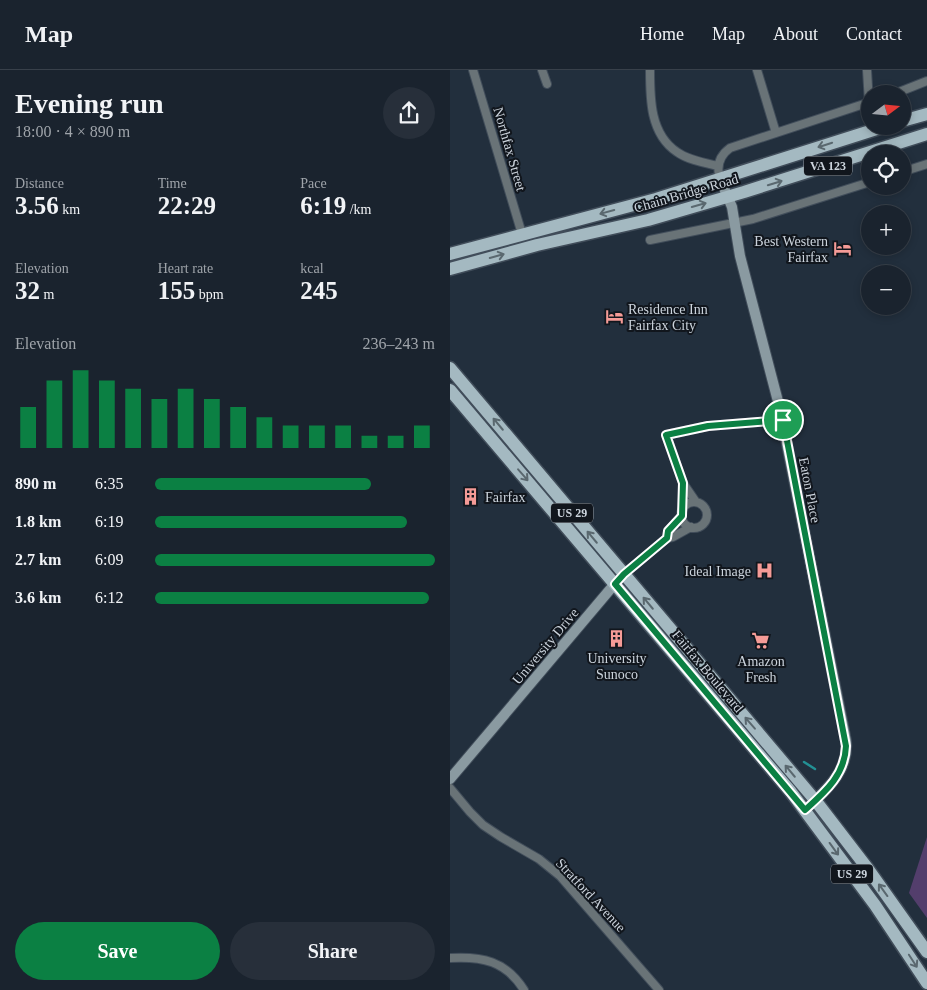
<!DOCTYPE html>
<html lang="en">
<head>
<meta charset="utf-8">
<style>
  body { margin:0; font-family:"Times New Roman",serif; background:#272f3a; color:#f1f3f6; height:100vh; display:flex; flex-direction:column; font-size:19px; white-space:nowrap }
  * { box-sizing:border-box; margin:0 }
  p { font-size:16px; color:#9fa4aa }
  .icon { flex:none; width:28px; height:28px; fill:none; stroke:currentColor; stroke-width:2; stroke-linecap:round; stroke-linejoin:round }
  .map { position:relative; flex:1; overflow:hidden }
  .details { display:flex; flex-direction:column; background:#1a232e; width:450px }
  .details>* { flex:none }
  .needle { width:32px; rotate:74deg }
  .buttons { position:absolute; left:411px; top:15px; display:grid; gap:10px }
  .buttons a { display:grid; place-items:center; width:50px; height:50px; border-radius:50%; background:#1a232e; box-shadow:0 2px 8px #0003,0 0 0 1px #38404a; font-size:25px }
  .pin { position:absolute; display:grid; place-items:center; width:42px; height:42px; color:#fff; margin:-21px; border:2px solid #fff; border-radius:50%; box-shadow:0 1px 5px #0007 }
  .round { display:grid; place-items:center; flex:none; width:52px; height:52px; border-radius:26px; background:#272f3a }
  .summary { display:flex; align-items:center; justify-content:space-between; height:85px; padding:0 15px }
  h1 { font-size:28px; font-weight:700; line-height:38px }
  .metrics { display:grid; grid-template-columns:repeat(3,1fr); gap:8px; height:85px; padding:5px 15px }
  .metrics div { display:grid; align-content:center }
  .metrics b { font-size:25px; font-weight:700 }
  .metrics small { font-size:14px; font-weight:400 }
  .metrics p { font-size:14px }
  .chart { height:140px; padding:10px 15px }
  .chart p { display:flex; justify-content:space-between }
  .chart svg { width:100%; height:90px; margin-top:5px; stroke:#0b8043; stroke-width:6 }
  .cta { display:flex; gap:10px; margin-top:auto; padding:10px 15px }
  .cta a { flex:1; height:58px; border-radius:30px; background:#0b8043; color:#fff; font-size:20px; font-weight:700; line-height:58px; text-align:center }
  .cta a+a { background:#272f3a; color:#f1f3f6 }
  ul { padding:0 15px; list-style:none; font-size:16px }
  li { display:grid; grid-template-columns:80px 60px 1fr; align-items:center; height:38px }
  li i { height:12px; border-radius:6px; background:#0b8043 }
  header { display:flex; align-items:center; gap:30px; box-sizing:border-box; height:70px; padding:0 25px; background:#1a232e; border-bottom:1px solid #38404a }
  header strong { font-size:24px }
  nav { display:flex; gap:28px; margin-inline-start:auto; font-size:18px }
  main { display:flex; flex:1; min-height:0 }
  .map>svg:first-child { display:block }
  .green { fill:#533e6c }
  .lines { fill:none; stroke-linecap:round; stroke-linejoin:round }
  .stream { stroke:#239094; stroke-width:2.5 }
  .street-casing { stroke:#414d5a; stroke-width:10 }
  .secondary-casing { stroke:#414d5a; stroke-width:12 }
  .primary-casing { stroke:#414d5a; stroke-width:15 }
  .street { stroke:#697377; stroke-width:8 }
  .secondary { stroke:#8a9aa1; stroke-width:10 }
  .primary { stroke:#a4b9c1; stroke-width:12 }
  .oneway { stroke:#5a686f }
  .route-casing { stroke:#fff; stroke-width:10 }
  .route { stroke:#0b8043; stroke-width:6 }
  .labels { text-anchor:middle; stroke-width:4; stroke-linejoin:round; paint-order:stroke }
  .shield { fill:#11161d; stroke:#949ba3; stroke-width:1 }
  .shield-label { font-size:12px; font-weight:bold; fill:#ccd4dd }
  .street-label { font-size:14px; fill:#ccd4dd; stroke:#11161d }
  .poi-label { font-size:14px; fill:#ccd4dd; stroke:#11161d; text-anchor:end }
</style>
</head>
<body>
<header>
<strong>Map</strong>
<nav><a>Home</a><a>Map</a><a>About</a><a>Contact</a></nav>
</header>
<main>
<section class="details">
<div class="summary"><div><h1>Evening run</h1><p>18:00 · 4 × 890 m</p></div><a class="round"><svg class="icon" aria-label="share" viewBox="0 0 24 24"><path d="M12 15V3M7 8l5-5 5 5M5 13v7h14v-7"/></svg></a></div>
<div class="metrics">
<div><p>Distance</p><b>3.56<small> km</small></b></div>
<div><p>Time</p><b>22:29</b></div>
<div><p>Pace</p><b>6:19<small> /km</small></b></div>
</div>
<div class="metrics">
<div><p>Elevation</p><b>32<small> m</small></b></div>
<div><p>Heart rate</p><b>155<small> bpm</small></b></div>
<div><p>kcal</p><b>245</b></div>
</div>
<div class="chart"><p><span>Elevation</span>236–243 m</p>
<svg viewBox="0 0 160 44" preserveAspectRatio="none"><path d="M5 44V24M15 44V11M25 44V6M35 44V11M45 44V15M55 44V20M65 44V15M75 44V20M85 44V24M95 44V29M105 44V33M115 44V33M125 44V33M135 44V38M145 44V38M155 44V33"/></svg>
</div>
<ul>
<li><b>890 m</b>6:35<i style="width:77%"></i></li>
<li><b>1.8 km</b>6:19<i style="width:90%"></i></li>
<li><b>2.7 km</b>6:09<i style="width:100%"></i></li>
<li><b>3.6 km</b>6:12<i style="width:98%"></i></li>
</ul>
<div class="cta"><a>Save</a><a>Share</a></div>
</section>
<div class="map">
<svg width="477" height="920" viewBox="0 0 477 920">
  <rect width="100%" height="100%" fill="#222f3d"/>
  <path class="green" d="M477,767V848L459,823Z"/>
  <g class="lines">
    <path class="stream" d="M354,692L365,699"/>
    <defs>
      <path id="street" d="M23,0L72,164
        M92,0L97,14
        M200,0C200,29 200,64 227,82C238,90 255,93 268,96
        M307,0L326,63
        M417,0L419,33
        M444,24L477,11
        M452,102L477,94
        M270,109C266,96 269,86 280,78L420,32
        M200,170L303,149L420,112
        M233,413V439
        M246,432L233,413L216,365L258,356L333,350
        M231 445a13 13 0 1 1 26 0a13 13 0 1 1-26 0Z
        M217,468L219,461L232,446
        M174,504L217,468L223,467L241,457
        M0,718L20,742L33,755L51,767L89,789L110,806L209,920
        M0,888C32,886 56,891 74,920"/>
      <path id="secondary" d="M270,109L282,137L290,186L330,339L396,671C399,702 375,721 355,740
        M0,709L168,510"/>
      <path id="primary" d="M452,51L477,44
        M0,184L206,129L436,56
        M0,199L87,175L198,150L294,122L477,64
        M0,298L365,730L418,799L477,882
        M0,320L341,722L425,835L477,913"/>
    </defs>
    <use href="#street" class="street-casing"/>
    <use href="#secondary" class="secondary-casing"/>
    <use href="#primary" class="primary-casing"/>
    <use href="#street" class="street"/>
    <use href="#secondary" class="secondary"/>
    <use href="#primary" class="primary"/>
  </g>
  <defs><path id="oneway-shaft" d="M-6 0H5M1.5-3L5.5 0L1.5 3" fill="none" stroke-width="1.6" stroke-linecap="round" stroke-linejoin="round" transform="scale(1.25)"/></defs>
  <g class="oneway">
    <use href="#oneway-shaft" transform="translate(375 75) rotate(162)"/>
    <use href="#oneway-shaft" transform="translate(325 113) rotate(-17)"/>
    <use href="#oneway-shaft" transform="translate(249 135) rotate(-16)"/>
    <use href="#oneway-shaft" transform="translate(157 142) rotate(165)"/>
    <use href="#oneway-shaft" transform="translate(47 186) rotate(-16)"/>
    <use href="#oneway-shaft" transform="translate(48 354) rotate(-130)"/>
    <use href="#oneway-shaft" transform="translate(73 405) rotate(49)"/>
    <use href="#oneway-shaft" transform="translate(142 467) rotate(-130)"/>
    <use href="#oneway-shaft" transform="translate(198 533) rotate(-130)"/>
    <use href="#oneway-shaft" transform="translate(300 653) rotate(-131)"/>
    <use href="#oneway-shaft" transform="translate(340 701) rotate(-130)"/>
    <use href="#oneway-shaft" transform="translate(384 779) rotate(54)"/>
    <use href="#oneway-shaft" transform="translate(433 820) rotate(-126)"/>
    <use href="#oneway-shaft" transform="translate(463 891) rotate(57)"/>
  </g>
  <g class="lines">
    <defs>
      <path id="route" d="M333,350L396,676C395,705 375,722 355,740L165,514L174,504L217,468L218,461L232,446L233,413L216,365L258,356Z"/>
    </defs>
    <use href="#route" class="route-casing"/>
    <use href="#route" class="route"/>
  </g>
  <defs>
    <symbol id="hotel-bare" viewBox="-9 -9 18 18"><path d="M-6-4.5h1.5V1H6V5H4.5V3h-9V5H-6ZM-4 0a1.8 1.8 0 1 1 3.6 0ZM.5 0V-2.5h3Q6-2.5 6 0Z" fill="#f59b97" stroke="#11161d" stroke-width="2.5" paint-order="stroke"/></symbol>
    <symbol id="building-bare" viewBox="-9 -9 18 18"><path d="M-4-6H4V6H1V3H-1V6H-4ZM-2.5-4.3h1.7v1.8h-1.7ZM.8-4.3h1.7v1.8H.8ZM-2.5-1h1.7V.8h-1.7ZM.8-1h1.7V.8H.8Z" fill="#f59b97" stroke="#11161d" stroke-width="2.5" paint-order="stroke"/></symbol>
    <symbol id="hospital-bare" viewBox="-9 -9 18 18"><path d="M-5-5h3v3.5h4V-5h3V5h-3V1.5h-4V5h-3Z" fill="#f59b97" stroke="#11161d" stroke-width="2.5" paint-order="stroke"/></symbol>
    <symbol id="supermarket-bare" viewBox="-9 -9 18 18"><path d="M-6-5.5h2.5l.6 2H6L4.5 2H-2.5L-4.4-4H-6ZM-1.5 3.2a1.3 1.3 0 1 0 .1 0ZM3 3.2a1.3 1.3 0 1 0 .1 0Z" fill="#f59b97" stroke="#11161d" stroke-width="2.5" paint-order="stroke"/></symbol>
  </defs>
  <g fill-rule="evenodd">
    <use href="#hotel-bare" x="380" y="166" width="25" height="25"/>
    <use href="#hotel-bare" x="152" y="234" width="25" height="25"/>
    <use href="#building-bare" x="8" y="414" width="25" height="25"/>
    <use href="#hospital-bare" x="302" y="488" width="25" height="25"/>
    <use href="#building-bare" x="154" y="556" width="25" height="25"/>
    <use href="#supermarket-bare" x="298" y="558" width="25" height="25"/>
  </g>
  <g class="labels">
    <g class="shield">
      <rect x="354" y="86.5" width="48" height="19" rx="4"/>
      <rect x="101" y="433.5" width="42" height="19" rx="4"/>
      <rect x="381" y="794.5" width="42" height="19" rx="4"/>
    </g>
    <g class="shield-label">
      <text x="378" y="100">VA 123</text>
      <text x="122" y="447">US 29</text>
      <text x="402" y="808">US 29</text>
    </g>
    <g class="street-label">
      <text transform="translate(60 79) rotate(74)" y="5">Northfax Street</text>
      <text transform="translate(236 123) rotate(-16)" y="5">Chain Bridge Road</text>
      <text transform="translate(360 420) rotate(79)" y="5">Eaton Place</text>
      <text transform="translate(95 576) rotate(-50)" y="5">University Drive</text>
      <text transform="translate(258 601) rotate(50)" y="5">Fairfax Boulevard</text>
      <text transform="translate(141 825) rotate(47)" y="5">Stratford Avenue</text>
    </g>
    <g class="poi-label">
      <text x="378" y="176">Best Western<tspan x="378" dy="16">Fairfax</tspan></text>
      <text x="178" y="244" text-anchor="start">Residence Inn<tspan x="178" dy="16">Fairfax City</tspan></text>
      <text x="35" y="432" text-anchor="start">Fairfax</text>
      <text x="301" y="506">Ideal Image</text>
      <text x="167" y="593" text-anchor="middle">University<tspan x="167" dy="16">Sunoco</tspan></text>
      <text x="311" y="596" text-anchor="middle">Amazon<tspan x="311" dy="16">Fresh</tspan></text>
    </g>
  </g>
</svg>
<div class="buttons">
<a><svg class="needle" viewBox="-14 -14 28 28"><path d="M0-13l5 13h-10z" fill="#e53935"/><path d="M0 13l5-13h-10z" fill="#9fa4aa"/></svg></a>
<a><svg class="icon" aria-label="locate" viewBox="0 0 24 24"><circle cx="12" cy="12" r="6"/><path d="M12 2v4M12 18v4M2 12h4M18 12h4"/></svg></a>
<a>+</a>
<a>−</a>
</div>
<div class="pin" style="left:333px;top:350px;background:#1e9e55"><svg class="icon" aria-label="arrive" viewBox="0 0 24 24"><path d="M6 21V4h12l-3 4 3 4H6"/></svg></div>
</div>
</main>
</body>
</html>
